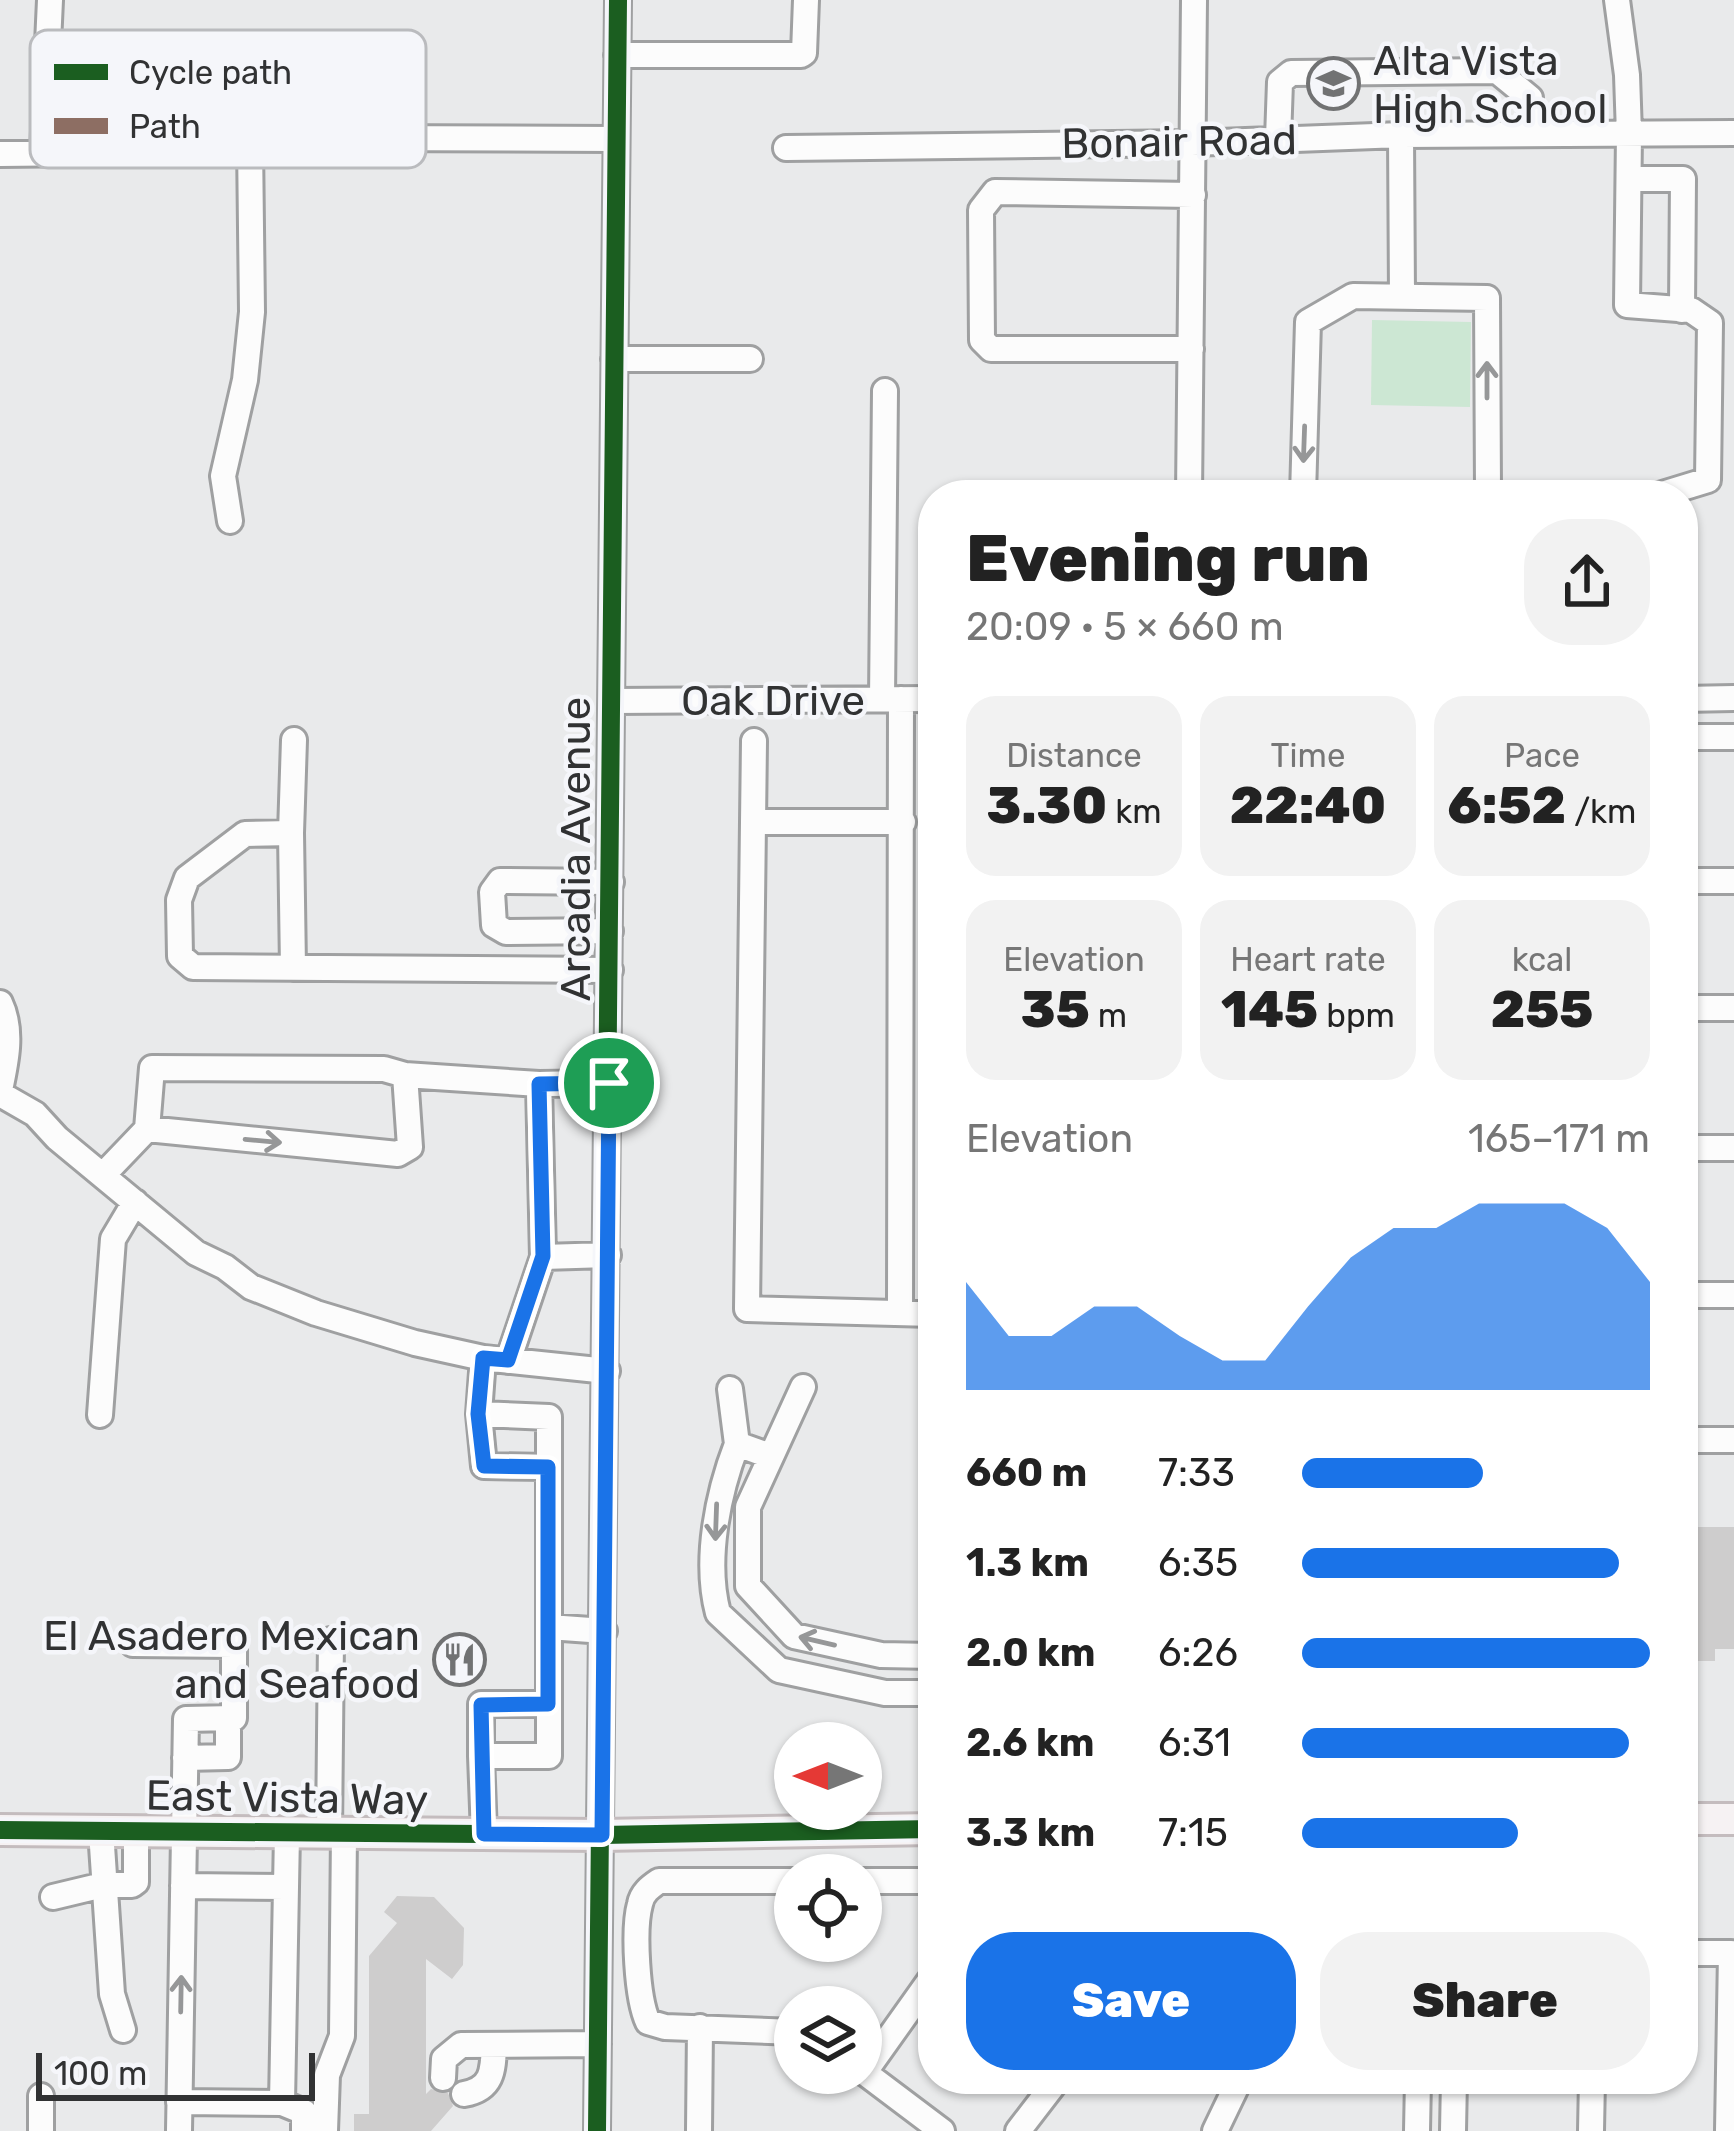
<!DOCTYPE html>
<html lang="en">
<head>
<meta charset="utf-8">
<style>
  body { margin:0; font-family:Rubik,sans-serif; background:#f2f2f2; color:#222; height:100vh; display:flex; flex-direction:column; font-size:45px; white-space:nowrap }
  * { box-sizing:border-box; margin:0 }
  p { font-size:39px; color:#767676 }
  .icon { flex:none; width:66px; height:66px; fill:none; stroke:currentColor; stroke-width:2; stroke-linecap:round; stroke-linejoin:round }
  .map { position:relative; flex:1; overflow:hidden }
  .side { position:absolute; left:918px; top:480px; width:780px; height:1614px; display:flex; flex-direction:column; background:#fff; border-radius:48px; box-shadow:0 3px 9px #0004 }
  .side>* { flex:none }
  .needle { width:78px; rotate:270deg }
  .fabs { position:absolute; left:774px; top:1722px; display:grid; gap:24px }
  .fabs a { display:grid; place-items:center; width:108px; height:108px; border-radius:50%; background:#fff; box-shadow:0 3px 9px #0004; font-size:60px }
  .scale { position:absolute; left:36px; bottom:30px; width:279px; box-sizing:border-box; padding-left:12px; border:6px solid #313233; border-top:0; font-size:33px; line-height:42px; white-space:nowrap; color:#313233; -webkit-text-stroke:9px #f5f6fa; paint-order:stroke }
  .pin { position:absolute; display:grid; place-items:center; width:102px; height:102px; color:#fff; margin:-51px; border:6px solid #fff; border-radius:50%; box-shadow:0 3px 12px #0007 }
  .round { display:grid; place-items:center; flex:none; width:126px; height:126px; border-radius:48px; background:#f2f2f2 }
  .overview { display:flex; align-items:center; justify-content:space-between; height:204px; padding:0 48px }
  h1 { font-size:66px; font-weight:800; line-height:90px }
  .metrics { display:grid; grid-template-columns:repeat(3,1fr); gap:18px; height:204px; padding:12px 48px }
  .metrics div { display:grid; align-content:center; border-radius:30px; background:#f2f2f2; text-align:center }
  .metrics b { font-size:51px; font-weight:800 }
  .metrics small { font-size:33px; font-weight:400 }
  .metrics p { font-size:33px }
  .chart { height:336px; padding:24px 48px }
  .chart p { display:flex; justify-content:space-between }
  .chart svg { width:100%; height:216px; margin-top:12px; fill:#1a73e8; opacity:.7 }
  .primary-button { display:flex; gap:24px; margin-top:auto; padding:24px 48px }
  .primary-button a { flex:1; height:138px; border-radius:48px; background:#1a73e8; color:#fff; font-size:48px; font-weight:800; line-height:138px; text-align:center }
  .primary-button a+a { background:#f2f2f2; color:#222 }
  ul { padding:0 48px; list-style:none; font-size:39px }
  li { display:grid; grid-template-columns:192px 144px 1fr; align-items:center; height:90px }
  li i { height:30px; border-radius:15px; background:#1a73e8 }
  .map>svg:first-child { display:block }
  .green { fill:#cce7d3 }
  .building { fill:#cecdcd }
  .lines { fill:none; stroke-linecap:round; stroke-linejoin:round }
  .minor-casing { stroke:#9fa0a1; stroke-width:30 }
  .major-casing { stroke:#c4bcbe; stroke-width:36 }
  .minor { stroke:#fcfcfc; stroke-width:24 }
  .major { stroke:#f6f2f3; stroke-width:30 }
  .quiet { stroke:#8d6e63; stroke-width:15; stroke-dasharray:30 15; stroke-linecap:butt }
  .cycleway-casing { stroke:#f5f6fa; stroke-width:26 }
  .cycleway { stroke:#1b5e20; stroke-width:18 }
  .oneway { stroke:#969798 }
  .route-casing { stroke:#fff; stroke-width:24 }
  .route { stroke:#1a73e8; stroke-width:15 }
  .labels { text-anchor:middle; stroke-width:9; stroke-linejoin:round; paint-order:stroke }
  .poi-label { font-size:42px; fill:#313233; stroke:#f5f6fa; text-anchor:start }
  .street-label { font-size:42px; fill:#313233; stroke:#f5f6fa }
  .key { fill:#f5f6fa; stroke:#babbbe; stroke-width:3 }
  .key-label { font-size:33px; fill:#313233 }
</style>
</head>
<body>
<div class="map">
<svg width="1734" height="2131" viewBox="0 0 1734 2131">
  <rect width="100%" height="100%" fill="#e9eaeb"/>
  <path class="green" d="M1372,320L1471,322L1470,407L1371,405Z"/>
  <path class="building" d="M1683,1527H1734V1649H1715V1661H1683Z
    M397,1896L434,1897L464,1928L463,1965L452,1979L426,1959V2094L431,2089L448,2093L453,2106L431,2131H354V2114H369V1956L397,1923L384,1912Z"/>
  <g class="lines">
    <defs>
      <path id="minor" d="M1617,0L1627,75L1629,134L1627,305L1691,310L1710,323L1708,480L1659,495
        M617,55H801L804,53L806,0
        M1401,135L1402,296
        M355,138L615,139
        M1278,139L1280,82L1291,73L1497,71L1530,98V134
        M786,148L1192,143L1401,135L1734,133
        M43,153L50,0
        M0,154L89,153L345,138
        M1629,179H1683L1682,310
        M1191,349H991L982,340L981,210L995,192L1193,195
        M614,359H750
        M1189,495L1194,0
        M1303,495L1308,322L1353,296L1487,298L1488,491L1483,495
        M230,521L223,476L245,380L252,312L250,143
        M882,699L885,391
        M1683,699L1734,698
        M613,701L933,699
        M1683,737H1734
        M754,741L747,1309L933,1314
        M753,822H903
        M291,833L294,740
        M1683,881H1734
        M610,931L506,932L494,925L492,892L500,881L611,882
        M293,968L291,833L245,834L187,878L179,900L180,956L193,967L610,970
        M0,1003C13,1030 6,1062 0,1090
        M1683,1008H1734
        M405,1075L539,1084L609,1083
        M539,1084L543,1257
        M0,1094L35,1114L57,1138L196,1253L225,1267L251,1287L316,1313L415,1343L483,1358L607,1371
        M1683,1148H1734
        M103,1175L147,1129L152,1068L384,1069L405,1075L410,1147L398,1154L147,1129
        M1683,1295H1734
        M900,1313L901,699
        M483,1358L479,1414L549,1417V1756H481V1704H548
        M508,1361L543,1257L608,1255
        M803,1387L748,1507V1586L794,1636L881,1655L933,1656
        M730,1389L737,1444
        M479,1414L484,1466L548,1467
        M100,1415L113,1239L135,1202
        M1683,1440H1734
        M770,1456L737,1444C718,1493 704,1560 718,1613L779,1670L885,1693H933
        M549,1627L604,1631
        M133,1644L234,1645V1718L186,1719L179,2131
        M481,1756L484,1834
        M185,1758L228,1757V1718
        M101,1831L112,1994L123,2030
        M329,1833L331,1640
        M795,1881H659C650,1887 642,1893 640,1904C633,1929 637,1999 648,2022L665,2027L795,2032
        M861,1881H933
        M183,1886L286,1887
        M53,1897L103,1885H132L136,1882V1831
        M1683,1953H1731L1728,2131
        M861,2070L942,2131
        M864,2073L933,1976
        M443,2078L444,2059L461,2045L598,2044
        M464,2094C493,2089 493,2070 494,2045
        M179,2102L282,2103L304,2112V2131
        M282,2103L287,1833
        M41,2131V2096
        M325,2131L327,2075L342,2036L344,1833
        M597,2131L618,0
        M699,2131L700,2027
        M1018,2131L1058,2079
        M1215,2131L1240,2079
        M1417,2131L1418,2079
        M1453,2131L1454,2079
        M1591,2131L1592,2079"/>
      <path id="major" d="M1683,1819H1734
        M0,1830L602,1835L933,1829"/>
    </defs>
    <use href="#minor" class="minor-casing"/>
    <use href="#major" class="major-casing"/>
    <use href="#minor" class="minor"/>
    <use href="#major" class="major"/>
    <path class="quiet" d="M345,138H355"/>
    <defs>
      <path id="cycleway" d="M0,1830L602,1835L933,1829
        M597,2131L618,0"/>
    </defs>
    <use href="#cycleway" class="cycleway-casing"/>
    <use href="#cycleway" class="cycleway"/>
  </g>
  <defs><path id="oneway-shaft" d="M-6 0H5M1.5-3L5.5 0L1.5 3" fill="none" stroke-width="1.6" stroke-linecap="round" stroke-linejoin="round" transform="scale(3)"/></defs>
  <g class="oneway">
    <use href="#oneway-shaft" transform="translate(1487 380) rotate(-90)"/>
    <use href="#oneway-shaft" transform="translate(1304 444) rotate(92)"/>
    <use href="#oneway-shaft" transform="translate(263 1141) rotate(5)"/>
    <use href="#oneway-shaft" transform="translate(716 1522) rotate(92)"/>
    <use href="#oneway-shaft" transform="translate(817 1641) rotate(-167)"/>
    <use href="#oneway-shaft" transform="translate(181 1994) rotate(-89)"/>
  </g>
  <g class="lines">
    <defs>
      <path id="route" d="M609,1083L602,1835L484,1834L481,1705L548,1704V1467L484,1466L478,1414L483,1358L508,1360L543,1256L539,1084Z"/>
    </defs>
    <use href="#route" class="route-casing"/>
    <use href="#route" class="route"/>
  </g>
  <defs>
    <symbol id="school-ring" viewBox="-11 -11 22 22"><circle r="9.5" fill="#f5f6fa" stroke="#717273" stroke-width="1.5"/><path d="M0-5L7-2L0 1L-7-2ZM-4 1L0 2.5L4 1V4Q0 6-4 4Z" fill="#717273"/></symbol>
    <symbol id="restaurant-ring" viewBox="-11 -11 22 22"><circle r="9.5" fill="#f5f6fa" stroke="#717273" stroke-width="1.5"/><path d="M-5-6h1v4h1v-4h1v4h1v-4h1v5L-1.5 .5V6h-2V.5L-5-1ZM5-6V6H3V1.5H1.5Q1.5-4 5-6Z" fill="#717273"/></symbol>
  </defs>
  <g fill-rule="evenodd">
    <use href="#school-ring" x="1304" y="54" width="59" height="59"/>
    <use href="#restaurant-ring" x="430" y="1630" width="59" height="59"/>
  </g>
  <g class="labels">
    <g class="poi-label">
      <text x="1373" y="75">Alta Vista<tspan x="1373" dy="48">High School</tspan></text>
      <text x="420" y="1650" text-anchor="end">El Asadero Mexican<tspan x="420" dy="48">and Seafood</tspan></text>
    </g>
    <g class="street-label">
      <text transform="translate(1179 141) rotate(-1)" y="15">Bonair Road</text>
      <text x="773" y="715">Oak Drive</text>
      <text transform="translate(575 849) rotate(-90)" y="15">Arcadia Avenue</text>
      <text transform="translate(287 1797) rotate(1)" y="15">East Vista Way</text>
    </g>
  </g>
  <rect x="30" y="30" width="396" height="138" rx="18" class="key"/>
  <rect x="54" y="64" width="54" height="16" fill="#1b5e20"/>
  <rect x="54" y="118" width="54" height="16" fill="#8d6e63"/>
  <g class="key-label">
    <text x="129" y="84">Cycle path</text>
    <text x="129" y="138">Path</text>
  </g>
</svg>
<div class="fabs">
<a><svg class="needle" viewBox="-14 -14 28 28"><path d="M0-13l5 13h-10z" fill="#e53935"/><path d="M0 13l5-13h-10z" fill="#767676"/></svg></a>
<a><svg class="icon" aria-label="locate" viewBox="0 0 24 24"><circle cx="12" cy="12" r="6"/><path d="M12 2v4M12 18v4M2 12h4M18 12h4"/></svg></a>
<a><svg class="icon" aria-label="layers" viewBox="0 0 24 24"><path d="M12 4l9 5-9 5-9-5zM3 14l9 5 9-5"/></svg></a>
</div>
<div class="scale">100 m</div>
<div class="pin" style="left:609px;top:1083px;background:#1e9e55"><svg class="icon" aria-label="arrive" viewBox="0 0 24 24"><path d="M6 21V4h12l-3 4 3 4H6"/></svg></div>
<section class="side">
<div class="overview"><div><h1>Evening run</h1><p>20:09 · 5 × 660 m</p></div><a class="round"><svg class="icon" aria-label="share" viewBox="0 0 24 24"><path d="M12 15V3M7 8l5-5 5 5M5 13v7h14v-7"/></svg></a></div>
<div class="metrics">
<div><p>Distance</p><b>3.30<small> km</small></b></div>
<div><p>Time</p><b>22:40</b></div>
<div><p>Pace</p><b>6:52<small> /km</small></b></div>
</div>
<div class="metrics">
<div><p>Elevation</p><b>35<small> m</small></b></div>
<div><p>Heart rate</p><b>145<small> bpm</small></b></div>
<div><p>kcal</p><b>255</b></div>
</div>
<div class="chart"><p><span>Elevation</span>165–171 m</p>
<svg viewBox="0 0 160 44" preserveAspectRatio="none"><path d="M0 44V22L10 33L20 33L30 27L40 27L50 33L60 38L70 38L80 27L90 17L100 11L110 11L120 6L130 6L140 6L150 11L160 22V44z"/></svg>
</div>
<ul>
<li><b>660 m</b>7:33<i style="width:52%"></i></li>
<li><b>1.3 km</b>6:35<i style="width:91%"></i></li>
<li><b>2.0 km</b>6:26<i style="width:100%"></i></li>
<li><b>2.6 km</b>6:31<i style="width:94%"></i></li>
<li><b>3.3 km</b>7:15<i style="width:62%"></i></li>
</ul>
<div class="primary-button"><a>Save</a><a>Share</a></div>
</section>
</div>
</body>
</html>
